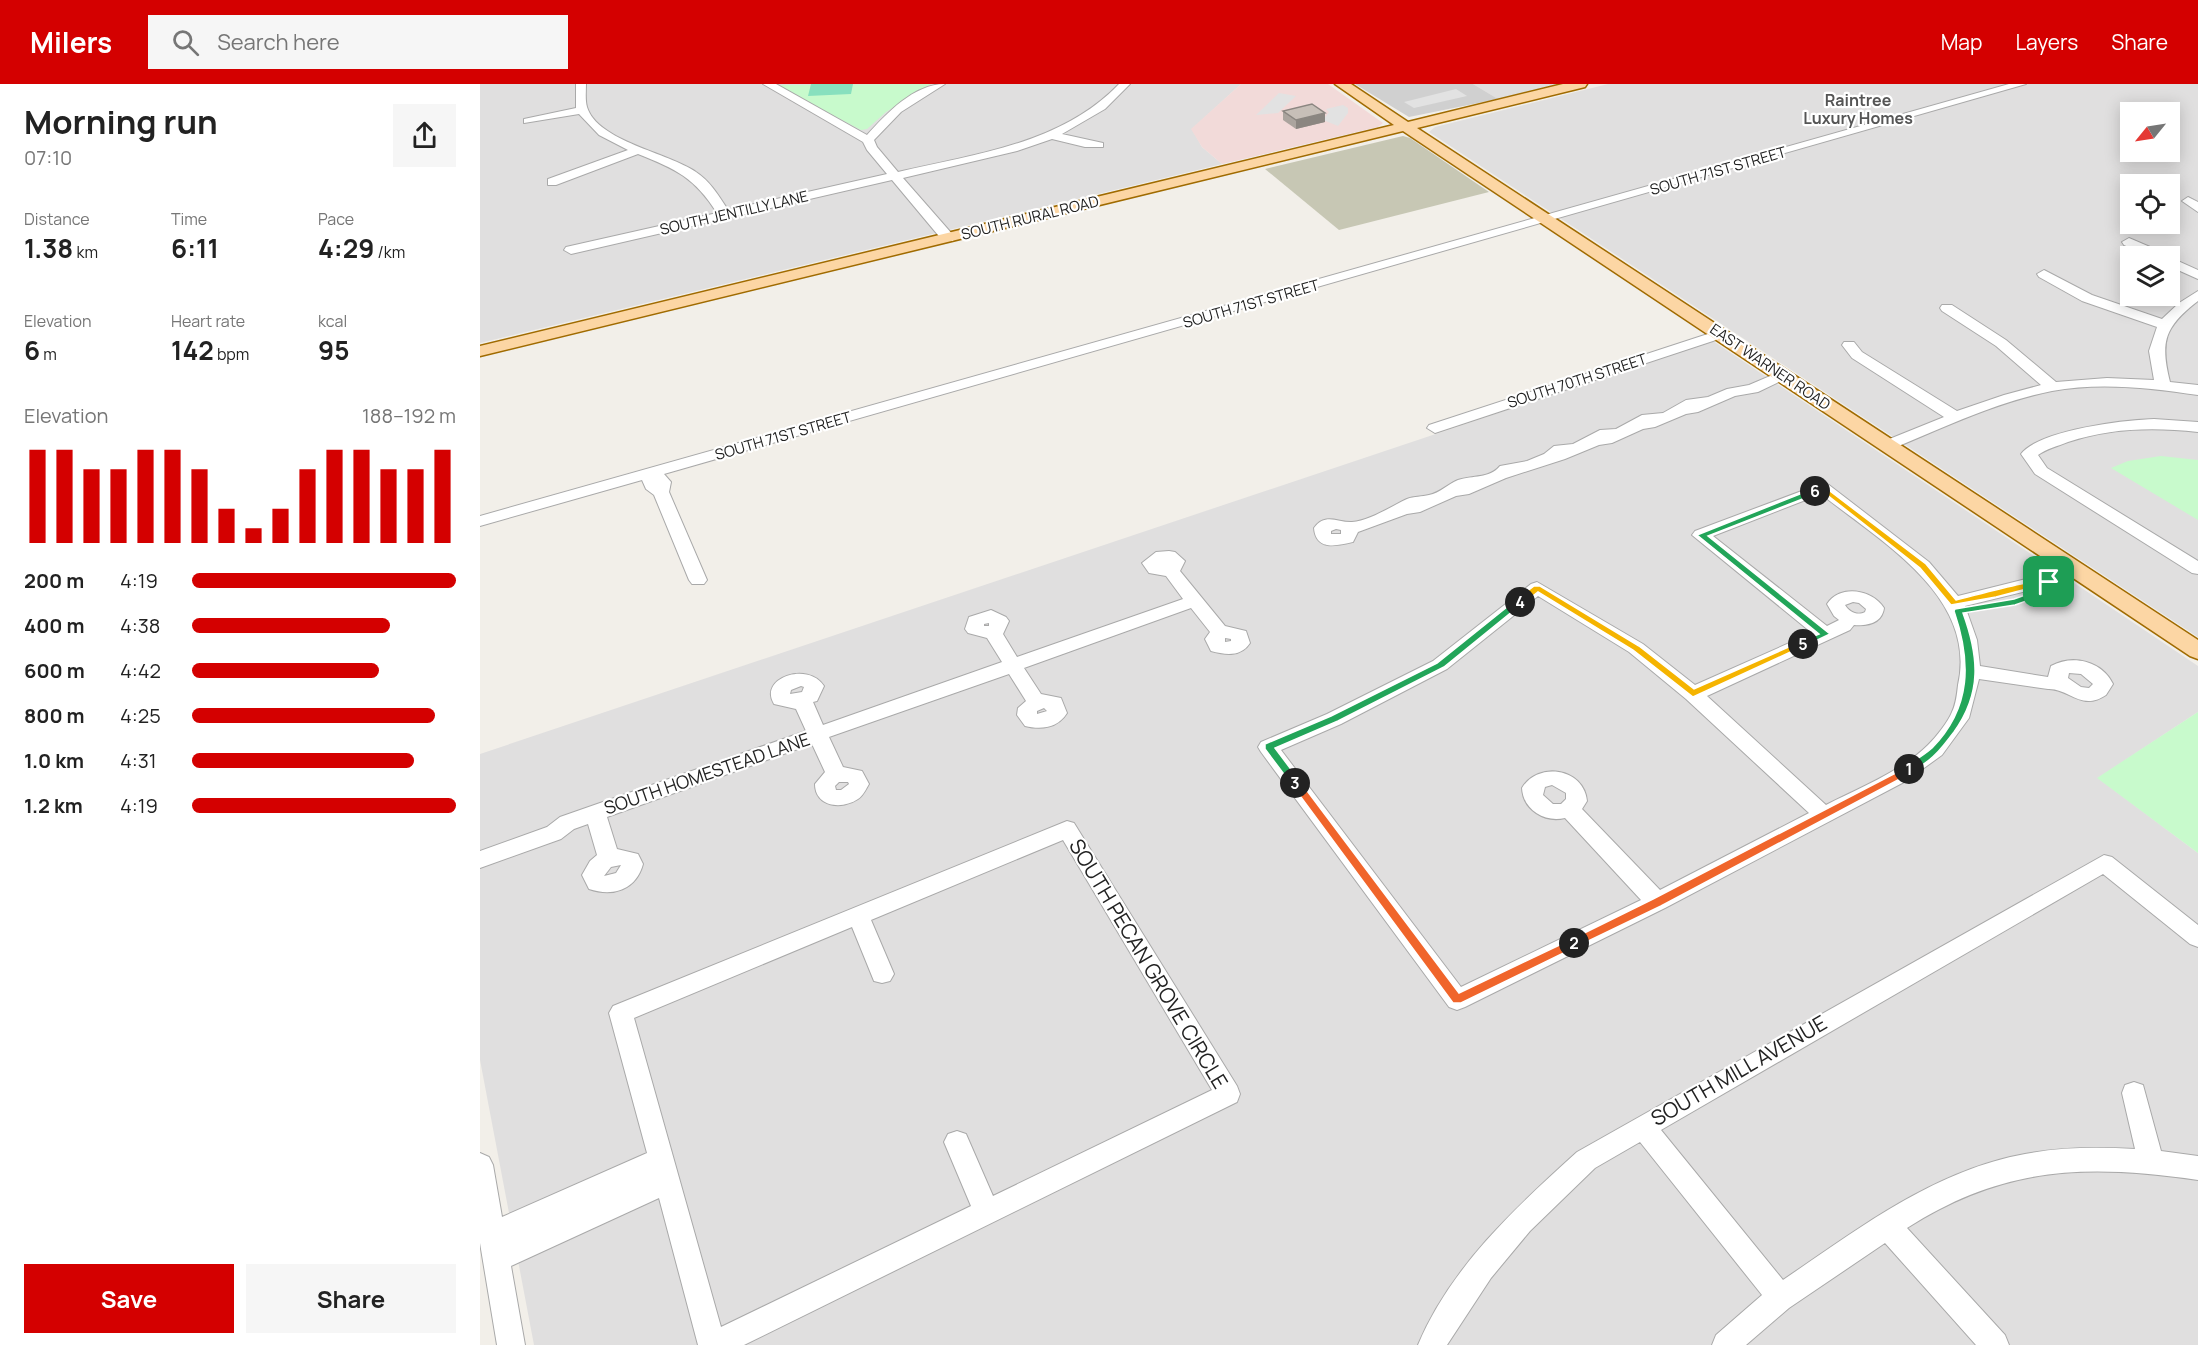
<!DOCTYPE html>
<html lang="en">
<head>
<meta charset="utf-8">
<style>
  body { margin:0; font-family:Manrope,sans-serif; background:#f6f6f6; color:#222; height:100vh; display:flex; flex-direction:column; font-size:22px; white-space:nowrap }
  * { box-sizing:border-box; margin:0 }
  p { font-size:20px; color:#767676 }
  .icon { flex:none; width:33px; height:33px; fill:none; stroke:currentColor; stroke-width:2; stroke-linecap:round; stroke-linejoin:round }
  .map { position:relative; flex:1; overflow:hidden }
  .side { display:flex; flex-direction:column; background:#fff; width:480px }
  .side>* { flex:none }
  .needle { width:39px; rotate:240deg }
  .tools { position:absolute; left:1640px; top:18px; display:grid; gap:12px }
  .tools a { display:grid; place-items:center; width:60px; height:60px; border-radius:0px; background:#fff; box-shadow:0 3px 15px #0003; font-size:30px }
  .pin { position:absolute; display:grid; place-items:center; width:51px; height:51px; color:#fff; margin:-26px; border-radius:12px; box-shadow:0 3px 9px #0006 }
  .km { position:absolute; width:30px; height:30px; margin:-15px; border-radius:50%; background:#222; color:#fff; font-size:16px; line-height:30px; text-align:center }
  .round { display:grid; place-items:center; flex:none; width:63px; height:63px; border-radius:0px; background:#f6f6f6 }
  .summary { display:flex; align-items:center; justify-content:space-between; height:102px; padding:0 24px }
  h1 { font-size:33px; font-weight:700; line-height:45px }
  .figures { display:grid; grid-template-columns:repeat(3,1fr); gap:9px; height:102px; padding:6px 24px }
  .figures div { display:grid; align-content:center }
  .figures b { font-size:26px; font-weight:700 }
  .figures small { font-size:16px; font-weight:400 }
  .figures p { font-size:16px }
  .chart { height:168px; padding:12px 24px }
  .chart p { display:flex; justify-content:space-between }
  .chart svg { width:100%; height:108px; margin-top:6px; stroke:#d40000; stroke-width:6 }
  .cta { display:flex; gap:12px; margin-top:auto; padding:12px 24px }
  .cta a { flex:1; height:69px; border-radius:0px; background:#d40000; color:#fff; font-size:24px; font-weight:700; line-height:69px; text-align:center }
  .cta a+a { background:#f6f6f6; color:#222 }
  ul { padding:0 24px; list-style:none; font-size:20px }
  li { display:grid; grid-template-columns:96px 72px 1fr; align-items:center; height:45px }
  li i { height:15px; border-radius:8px; background:#d40000 }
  header { display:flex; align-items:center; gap:36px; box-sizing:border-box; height:84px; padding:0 30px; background:#d40000; color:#fff }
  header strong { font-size:28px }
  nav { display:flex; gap:33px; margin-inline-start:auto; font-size:21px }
  .search { width:420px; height:54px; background:#f6f6f6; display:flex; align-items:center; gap:15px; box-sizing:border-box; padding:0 21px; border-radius:0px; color:#767676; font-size:22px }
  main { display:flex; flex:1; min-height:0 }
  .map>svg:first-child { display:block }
  .residential { fill:#e0dfdf; fill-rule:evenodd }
  .commercial { fill:#f2dad9 }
  .religious { fill:#d0d0d0 }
  .construction { fill:#c7c7b4 }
  .park { fill:#c8facc }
  .pitch { fill:#88e0be }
  .parking { fill:#e2e2e2 }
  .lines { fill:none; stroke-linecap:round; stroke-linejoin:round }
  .minor-casing { stroke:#a9a9a9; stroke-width:2 }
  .major-casing { stroke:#a06b00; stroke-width:3 }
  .minor { fill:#fff; fill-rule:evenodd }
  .major { fill:#fcd6a4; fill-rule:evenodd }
  .wall { fill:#aba49e }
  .shaded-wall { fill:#8b8681 }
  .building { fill:#c7bfb8; stroke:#8b8681; stroke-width:1.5 }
  .split-1 { fill:#22a559; stroke:#fff; stroke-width:1.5 }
  .split-2 { fill:#f0652b; stroke:#fff; stroke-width:1.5 }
  .split-3 { fill:#f0652b; stroke:#fff; stroke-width:1.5 }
  .split-4 { fill:#22a559; stroke:#fff; stroke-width:1.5 }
  .split-5 { fill:#f5b400; stroke:#fff; stroke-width:1.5 }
  .split-6 { fill:#22a559; stroke:#fff; stroke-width:1.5 }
  .split-7 { fill:#f5b400; stroke:#fff; stroke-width:1.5 }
  .labels { text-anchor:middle; stroke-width:4.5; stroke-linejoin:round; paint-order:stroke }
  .far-street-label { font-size:15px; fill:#222; stroke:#fff }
  .far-neighbourhood-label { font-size:16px; font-weight:bold; fill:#555; stroke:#fff }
  .street-label { font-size:18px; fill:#222; stroke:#fff }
  .near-street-label { font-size:21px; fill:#222; stroke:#fff }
</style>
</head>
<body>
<header>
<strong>Milers</strong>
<div class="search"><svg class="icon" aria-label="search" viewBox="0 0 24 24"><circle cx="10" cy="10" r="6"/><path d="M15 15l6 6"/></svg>Search here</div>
<nav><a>Map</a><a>Layers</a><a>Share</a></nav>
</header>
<main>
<section class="side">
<div class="summary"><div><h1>Morning run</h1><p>07:10</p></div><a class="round"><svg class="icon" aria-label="share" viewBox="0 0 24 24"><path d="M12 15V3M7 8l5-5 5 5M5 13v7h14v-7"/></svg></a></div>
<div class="figures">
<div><p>Distance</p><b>1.38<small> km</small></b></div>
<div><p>Time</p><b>6:11</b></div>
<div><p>Pace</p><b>4:29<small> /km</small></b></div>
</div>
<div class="figures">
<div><p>Elevation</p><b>6<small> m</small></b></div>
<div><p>Heart rate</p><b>142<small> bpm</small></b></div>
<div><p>kcal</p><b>95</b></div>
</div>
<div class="chart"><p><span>Elevation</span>188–192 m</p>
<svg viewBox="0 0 160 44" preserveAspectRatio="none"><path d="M5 44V6M15 44V6M25 44V14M35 44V14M45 44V6M55 44V6M65 44V14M75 44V30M85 44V38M95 44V30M105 44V14M115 44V6M125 44V6M135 44V14M145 44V14M155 44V6"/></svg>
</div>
<ul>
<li><b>200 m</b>4:19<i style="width:100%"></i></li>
<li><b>400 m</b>4:38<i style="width:75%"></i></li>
<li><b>600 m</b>4:42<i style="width:71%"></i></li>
<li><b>800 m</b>4:25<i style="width:92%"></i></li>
<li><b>1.0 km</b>4:31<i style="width:84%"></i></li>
<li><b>1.2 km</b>4:19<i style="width:100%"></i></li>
</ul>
<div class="cta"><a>Save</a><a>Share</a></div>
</section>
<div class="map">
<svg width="1718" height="1261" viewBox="0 0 1718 1261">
  <rect width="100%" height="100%" fill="#f2efe9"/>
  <path class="residential" d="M0,0H761L712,45L722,63L742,80L0,259Z
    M993,0H1078L1018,15Z
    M1128,0H1718V553L949,48L955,43ZM1650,28H1689V68H1650ZM1650,100H1689V140H1650ZM1650,172H1689V212H1650Z
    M1233,257L1718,582V628L1618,694L1718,769V1261H54L0,976V670Z"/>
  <path class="commercial" d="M761,0H848L903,39L898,43L742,80L722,63L711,45Z"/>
  <path class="religious" d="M875,0H993L1018,15L929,33Z"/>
  <path class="construction" d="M923,52L930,54L1009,108L859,146L785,85Z"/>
  <path class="park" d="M451,0L406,28L387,45L381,46L295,1Z
    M1681,372L1718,376V436L1631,384L1648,377Z
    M1718,628V769L1617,694Z"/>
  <path class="pitch" d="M331,0H373L371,10L328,12Z"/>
  <path class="parking" d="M976,5L987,12L934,24L924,18Z
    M799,9L816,12L798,29L776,31Z
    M863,21L868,24V29L858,42L843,36L849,28L846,25Z"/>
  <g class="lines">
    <defs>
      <path id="minor" d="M96,0H106C106,7 105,16 107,23C117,57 189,69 216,88C230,97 239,112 248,126L407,90L387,66L383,58L283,0H296L387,51C407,29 434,0 465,0L421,28L394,56L397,63L418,88C495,70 582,60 639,0H650L625,25L582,50L623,59V63H605L572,55L537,67L423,94L473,151L474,154L473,157H463L412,96L91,170L84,166L86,163L237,129C215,94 196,85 158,70L76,101H68V95L148,66L119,51L99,30L44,39V35L96,24Z
        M1529,0H1546L184,390L191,398L189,408L227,496L224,500H212L209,496L174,411L166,405L162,396L0,442V432Z
        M1708,113L1718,118V128L1702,117Z
        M1649,154L1684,169L1686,172H1669L1644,161L1642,158Z
        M1689,173L1718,186V195L1689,182Z
        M1564,186L1612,211L1682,235L1699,219L1718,207V217C1684,243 1680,258 1690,298L1718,301V311C1670,304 1620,298 1572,307C1517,318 1465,343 1414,364H1402L1400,361L1402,358L1464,333L1372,274L1362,261L1364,258H1374L1382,268L1477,327L1524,311L1561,301L1516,262L1462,227L1460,224L1462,221H1472L1526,256L1576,298L1627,294L1674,296L1669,267L1677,243L1602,217L1559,193L1557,190Z
        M1240,246L1247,250L1245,253L961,347L955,349L947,344L949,341Z
        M1302,287L1309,291L1307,294L1278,308L1255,312L1218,328L1206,330L1175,343L1163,345L1132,359L1119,361L1085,375L1026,394L989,410L976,412L940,428L927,430L878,448L873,458C856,462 836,467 834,444C845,428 859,439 872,438C889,437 912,422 927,415C934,412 942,413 949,411C960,409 968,400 978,396C993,391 1009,395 1020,382L1047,377L1064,370L1074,362L1093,360L1120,346L1136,345L1162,331L1183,329L1206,316L1228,313L1247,305L1269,301ZM856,445L861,446V450H851V447Z
        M1674,335L1718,338V348C1673,343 1631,344 1588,358C1578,362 1566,365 1558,371L1567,384L1718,477V490L1712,489L1555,390L1541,370C1559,346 1644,336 1674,335Z
        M1343,399L1349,401L1449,478L1478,512L1554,493C1571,493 1587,478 1602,482L1605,486L1602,490L1575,503L1555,505L1485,522L1497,556L1500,582L1568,593L1571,582C1593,570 1622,577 1633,600L1626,611C1601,628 1589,604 1568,605L1499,595L1489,634L1462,671L1426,697L1185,824L985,923L977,926L969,923L781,668L778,663L781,658L847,630L953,577L1051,500L1057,498L1163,560L1215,601L1332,549L1212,451L1215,447ZM1341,410C1400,457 1498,512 1478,601C1477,610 1476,620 1472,628C1468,638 1456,653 1448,661C1422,687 1379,704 1346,721L1227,612L1370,546L1374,541C1388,542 1402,539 1404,524C1392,505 1360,500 1347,520L1354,532L1359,536L1347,542L1233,452ZM1058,512L1149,568L1206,615L1329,729L1180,806L1102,725L1107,717C1104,684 1058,677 1042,704C1043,726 1065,739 1085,734L1161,816L981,903L801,666L861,640L967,585ZM1373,518L1379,519L1386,525L1385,528C1378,532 1369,528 1365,521ZM1589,589L1601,590L1613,600L1609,604L1601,603L1588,594ZM1072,701L1086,709V715L1081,720H1073L1063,711L1065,703Z
        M689,467L695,468L705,477L700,487L745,542L766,547L770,559C761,573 746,571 731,567L725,555L730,548L711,524L544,584L561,610L581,614L587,629C578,644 561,646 545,642L537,631L538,624L546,617L529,590L349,653L363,683L382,687L389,700C386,705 383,712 378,715C362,726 335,723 335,700L345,688L332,660L127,733L137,765L158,770L163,780C156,806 133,813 109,805L102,791L110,777L117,771L108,740L94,745L81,755L0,784V767L67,743L80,733L326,647L316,625L294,620C278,594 328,577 344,602L337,617L333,618L343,641L522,578L507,554L488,549L485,545L489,533L511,526L526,533L529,537L523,550L537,573L703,515L686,492L669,489L662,479L676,468ZM509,539V542H504V540ZM745,554L751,555V557L745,558ZM321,602L324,603L322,608L310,610L311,606ZM564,624L567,627L557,630V627ZM359,698H368L369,700L361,706H356L355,702ZM141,781L136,789L124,792L131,783Z
        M587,737L594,739L757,1002L760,1010L757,1018L264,1261H218L179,1114L31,1182L45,1261H17L0,1159V1069L9,1073L13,1081L22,1133L167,1069L129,929L133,922ZM583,756L732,1006L513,1112L486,1050L477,1047L468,1050L464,1058L491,1122L241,1243L154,934L372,843L394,897L402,899L410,897L414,890L391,836Z
        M1624,771L1632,773L1718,841V863L1710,860L1623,790L1181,1046L1303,1196C1378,1145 1455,1086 1545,1070C1581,1063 1618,1063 1655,1065L1642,1009L1645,1001L1654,998L1663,1001L1681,1067L1718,1072V1096C1606,1080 1524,1082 1427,1144L1525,1251L1529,1261H1496L1405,1159L1309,1224L1266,1261H1232L1236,1251L1282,1211L1160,1058L1115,1084L1050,1147L1011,1194L967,1261H938C970,1184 1036,1123 1097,1068Z"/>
      <path id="major" d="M855,0H871L928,38L1083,0H1107L1105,3L937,44L1718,556V575L1710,572L923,47L0,272V262L914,41Z"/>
    </defs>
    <use href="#minor" class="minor-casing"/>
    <use href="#major" class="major-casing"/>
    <use href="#minor" class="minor"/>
    <use href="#major" class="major"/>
  </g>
  <path class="wall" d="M803,27L845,29V38L816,45L803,36Z"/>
  <path class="shaded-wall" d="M845,29V38L816,45V36Z"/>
  <path class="building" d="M832,20L845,29L816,36L803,27Z"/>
  <path class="split-1" d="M1566,496L1573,498L1569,509L1535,521L1483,529C1499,573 1502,609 1474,648C1466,658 1460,668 1449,676C1442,681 1434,689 1425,688V683C1434,677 1444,671 1452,664C1492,623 1491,577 1474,527L1475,525L1534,515L1562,505Z"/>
  <path class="split-2" d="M1429,682L1434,685L1433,688L1181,822L1098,862H1090V856L1173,815Z"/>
  <path class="split-3" d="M815,695L819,696L979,909L1090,856H1098V862L981,919H973L812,701L810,699Z"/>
  <path class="split-4" d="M1037,515L1044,518L964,583L858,637L795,664L819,696V701H812L785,665V660L851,632L957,579Z"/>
  <path class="split-5" d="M1054,502H1060L1159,562L1214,605L1320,558L1328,560L1213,613L1153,566L1058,508L1043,520H1037V515Z"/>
  <path class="split-6" d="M1335,404L1339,407L1338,409L1228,452L1350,550L1323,563L1319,560L1320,558L1339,550L1217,451Z"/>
  <path class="split-7" d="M1342,401L1446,480L1476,516C1494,512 1563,491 1573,498L1516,513L1471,521L1440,484L1342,407L1335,409L1331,407Z"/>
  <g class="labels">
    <g class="far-street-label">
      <text transform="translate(1238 87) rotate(-16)" y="5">SOUTH 71ST STREET</text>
      <text transform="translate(254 129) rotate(-13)" y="5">SOUTH JENTILLY LANE</text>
      <text transform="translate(550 134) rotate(-14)" y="5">SOUTH RURAL ROAD</text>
      <text transform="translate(771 220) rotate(-16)" y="5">SOUTH 71ST STREET</text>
      <text transform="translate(1290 283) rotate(34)" y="5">EAST WARNER ROAD</text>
      <text transform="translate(1097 297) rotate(-18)" y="5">SOUTH 70TH STREET</text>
      <text transform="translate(303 352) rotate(-16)" y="5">SOUTH 71ST STREET</text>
    </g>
    <g class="far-neighbourhood-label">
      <text x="1378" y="22">Raintree<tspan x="1378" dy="18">Luxury Homes</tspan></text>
    </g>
    <g class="street-label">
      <text transform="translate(227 690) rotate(-19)" y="6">SOUTH HOMESTEAD LANE</text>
    </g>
    <g class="near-street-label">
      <text transform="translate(668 880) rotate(59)" y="7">SOUTH PECAN GROVE CIRCLE</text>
      <text transform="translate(1259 987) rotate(-30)" y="7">SOUTH MILL AVENUE</text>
    </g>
  </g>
</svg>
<div class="tools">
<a><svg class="needle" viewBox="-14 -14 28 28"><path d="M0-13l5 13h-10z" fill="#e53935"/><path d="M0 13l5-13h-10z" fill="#767676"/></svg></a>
<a><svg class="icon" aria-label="locate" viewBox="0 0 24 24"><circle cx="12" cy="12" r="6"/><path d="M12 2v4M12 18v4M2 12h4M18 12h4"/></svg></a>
<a><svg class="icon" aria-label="layers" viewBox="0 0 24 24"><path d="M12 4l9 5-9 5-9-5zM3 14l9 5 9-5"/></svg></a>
</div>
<div class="pin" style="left:1569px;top:498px;background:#1e9e55"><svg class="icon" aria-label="arrive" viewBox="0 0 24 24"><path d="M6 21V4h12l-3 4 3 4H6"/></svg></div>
<b class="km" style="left:1429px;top:685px">1</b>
<b class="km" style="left:1094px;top:859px">2</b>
<b class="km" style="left:815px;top:699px">3</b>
<b class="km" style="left:1040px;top:518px">4</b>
<b class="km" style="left:1323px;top:560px">5</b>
<b class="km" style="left:1335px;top:407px">6</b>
</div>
</main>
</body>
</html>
